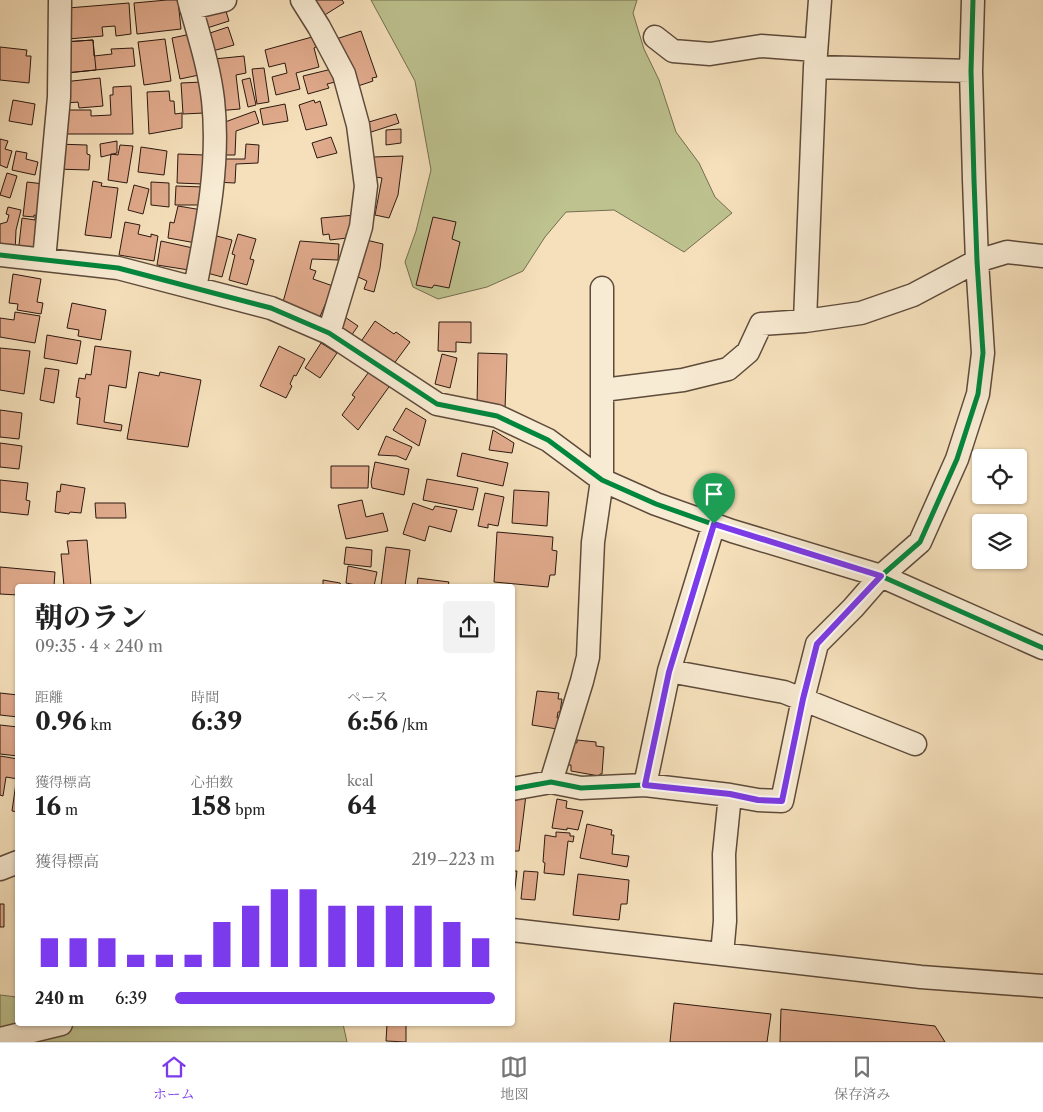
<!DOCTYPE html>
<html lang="ja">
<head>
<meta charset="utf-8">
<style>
  body { margin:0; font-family:"Libre Caslon Text","Noto Serif JP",serif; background:#f2f2f2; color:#222; height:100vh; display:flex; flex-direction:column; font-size:19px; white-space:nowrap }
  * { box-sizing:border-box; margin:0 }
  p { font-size:16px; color:#767676 }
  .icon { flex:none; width:28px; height:28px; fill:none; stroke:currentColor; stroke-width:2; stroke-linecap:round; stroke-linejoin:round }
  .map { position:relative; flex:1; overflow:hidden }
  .drawer { position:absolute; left:15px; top:584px; width:500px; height:442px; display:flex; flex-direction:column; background:#fff; border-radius:5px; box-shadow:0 1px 4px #0004 }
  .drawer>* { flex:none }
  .tools { position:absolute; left:972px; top:449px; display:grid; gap:10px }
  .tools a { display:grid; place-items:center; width:55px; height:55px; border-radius:5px; background:#fff; box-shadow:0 1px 4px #0004; font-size:25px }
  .pin { position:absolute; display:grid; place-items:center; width:42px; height:42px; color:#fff; margin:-51px -21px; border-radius:50% 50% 50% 0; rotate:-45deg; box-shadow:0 0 5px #0007 }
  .pin .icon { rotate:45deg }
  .round { display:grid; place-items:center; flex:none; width:52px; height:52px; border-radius:5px; background:#f2f2f2 }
  .head { display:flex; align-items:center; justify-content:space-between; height:85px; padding:0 20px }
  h1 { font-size:28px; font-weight:800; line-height:38px }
  .stats { display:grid; grid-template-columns:repeat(3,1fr); gap:8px; height:85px; padding:5px 20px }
  .stats div { display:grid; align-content:center }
  .stats b { font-size:25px; font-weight:800 }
  .stats small { font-size:14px; font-weight:400 }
  .stats p { font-size:14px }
  .chart { height:140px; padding:10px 20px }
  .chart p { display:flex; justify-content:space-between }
  .chart svg { width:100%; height:90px; margin-top:5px; stroke:#7c3aed; stroke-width:6 }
  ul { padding:0 20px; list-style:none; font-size:16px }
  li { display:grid; grid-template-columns:80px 60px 1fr; align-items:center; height:38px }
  li i { height:12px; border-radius:6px; background:#7c3aed }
  .menu { display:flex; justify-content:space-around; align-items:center; height:70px; border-top:1px solid #e0e0e0; background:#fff; font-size:14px; color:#767676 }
  .menu a { display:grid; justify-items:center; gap:2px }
  .menu .on { color:#7c3aed }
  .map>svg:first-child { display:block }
  .green { fill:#bdc28f; stroke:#746e50 }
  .building { fill:#e0aa8c; stroke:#2c1910 }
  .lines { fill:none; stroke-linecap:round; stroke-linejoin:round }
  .minor-casing { stroke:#5e4b3b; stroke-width:25 }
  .minor { stroke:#f8ebd3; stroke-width:22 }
  .cycleway-casing { stroke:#f8ebd3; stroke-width:8 }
  .cycleway { stroke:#00873e; stroke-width:5 }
  .route-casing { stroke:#fff; stroke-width:10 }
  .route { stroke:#7c3aed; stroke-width:6 }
</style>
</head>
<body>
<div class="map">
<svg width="1043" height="1042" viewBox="0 0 1043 1042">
  <rect width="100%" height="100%" fill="#f5e0bb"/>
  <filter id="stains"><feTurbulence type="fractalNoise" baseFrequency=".004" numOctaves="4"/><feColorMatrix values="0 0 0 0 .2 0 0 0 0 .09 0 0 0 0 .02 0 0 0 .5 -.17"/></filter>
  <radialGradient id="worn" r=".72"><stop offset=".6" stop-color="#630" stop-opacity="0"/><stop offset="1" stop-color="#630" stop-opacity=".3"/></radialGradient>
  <path class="green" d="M371,0H637L633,13L644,49L659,80L676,132L699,163L715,197L732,213L684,252L614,210L566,212L545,237L523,271L487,287L438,299L413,287L405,262L416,231L431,170L415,81Z
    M0,995L17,997L18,1024H343L347,1042H0Z"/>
  <path class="building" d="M167,0H178L181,29L137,34L134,3Z
    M313,0H342L344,3L323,16Z
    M223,2L229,21L204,29L198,10Z
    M129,3L131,34L116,36L115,26L102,27L103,36L68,39V8Z
    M228,27L234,45L209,52L204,35Z
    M361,31L377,77L372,78L373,81L352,88L336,39Z
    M191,34L199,75L180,79L172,38Z
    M312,37L316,47L314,48L319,67L296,73L300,89L276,95L272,77L287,73L285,63L269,67L265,50Z
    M165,39L171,81L144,85L138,42Z
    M93,40L96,70L66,73L63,42Z
    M93,40L94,56L112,54L111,49L133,48L135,66L66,73L63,42Z
    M0,47L27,50L26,56H31L29,83L0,80Z
    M244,56L246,73L236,75L240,109L216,111L214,59Z
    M264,68L269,102L257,104L252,69Z
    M332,69L335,82L327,84L329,88L308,94L303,76Z
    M100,78L103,106L79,108L78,102L66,103L63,82Z
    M250,78L256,105L248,107L242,80Z
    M202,82L204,113L183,114L181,83Z
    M131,86L133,134H63L62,110H91V116L111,115L110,95H113V87Z
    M169,91L170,101H174L175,114L182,113V128L149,134L147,92Z
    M13,100L35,104L32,125L9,121Z
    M314,100L315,103L320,101L327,125L306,130L299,105Z
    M285,104L288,121L263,125L260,109Z
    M255,111L259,123L236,131L235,155H215L217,125Z
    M396,114L399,123L365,134L362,124Z
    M401,129V143L386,145V130Z
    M331,137L337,153L317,158L312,143Z
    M0,139L8,141L5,149L12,151L7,168L0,165Z
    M117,141V153L101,157L100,144Z
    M56,144L87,145V154L90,155L89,170L55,169Z
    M246,144L259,145L258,163L236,164L235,183L214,182L215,159H245Z
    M120,145L133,146L127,183L108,180L111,154L118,155Z
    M141,147L167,151L164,175L138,172Z
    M16,151L27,153L26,159L38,162L35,175L12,170Z
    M178,154L204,155L203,184L177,183Z
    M403,156L398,195L389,218L375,215L382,178L369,176L373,157Z
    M7,173L17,176L10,198L0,195Z
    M93,181L102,183L101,186L118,188L111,238L85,235Z
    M27,182L44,184L41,216L34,215V217L23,216Z
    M151,182L169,183V207L151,205Z
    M134,185L149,189L143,214L128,210Z
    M176,186L204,187L203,205H175Z
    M178,206L202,210L196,243L168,238L170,222L174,223Z
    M8,207L21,210L16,230L15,253L0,252V224L7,222L9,215L6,214Z
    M355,215L356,232L346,234L347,238L330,240L329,234L323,235L321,218Z
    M35,217H40L35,256L18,254L22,218L35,220Z
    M433,217L456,222L452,239L460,242L449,288L434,285L432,288L416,285Z
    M125,222L140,225L138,234L151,237V234L158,236L154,261L119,255Z
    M209,234L232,240L222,277L200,271Z
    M238,234L256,239L250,259L254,260L247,285L229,280L235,255L232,254Z
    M362,239L383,244L380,268L374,292L364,289L367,281L356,276Z
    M161,241L193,248L189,270L157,265Z
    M300,241L339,244L338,260L312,259L310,269L316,271L313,279L333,286L319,319L283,302Z
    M13,274L41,279L37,302L43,303L41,314L17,310L18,304L9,303Z
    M72,303L106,310L101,340L78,336L79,330L67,328Z
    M15,312L40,316L35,343L0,337V318L14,320Z
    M342,315L358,326L351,336L335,325Z
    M375,321L394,334L396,332L410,342L393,365L360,343Z
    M439,322H471V343L456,342V352L438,351Z
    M47,335L81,341L77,364L44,358Z
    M321,343L337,353L320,378L305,368Z
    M95,346L131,351L126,388L109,385L104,422L122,425L121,431L77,424L80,398L76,397L79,378L85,379L86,374L91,375Z
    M279,346L305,359L296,376L294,375L290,384L292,386L286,398L260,386Z
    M0,348L30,351L24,394L0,390Z
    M478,353L507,354L505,409L477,407Z
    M442,354L457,358L450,388L435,384Z
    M45,368L59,370L54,403L40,400Z
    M371,369L391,384L358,430L342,415L355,397L352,395Z
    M139,372L159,376L160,372L201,380L188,447L127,439Z
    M406,408L426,420L419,446L393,430Z
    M0,410L22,413L19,439L0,437Z
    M493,430L514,443L512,453L489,450Z
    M386,436L412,447L406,460L397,456L378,455Z
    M0,443L22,446L19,469L0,467Z
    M462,453L508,463L503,486L457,476Z
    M375,462L409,469L404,495L372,488L371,482Z
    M331,466H369L368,488H331Z
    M427,479L478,488L473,510L423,500Z
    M0,480L28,483L26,500L30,501L28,515L0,512Z
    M61,484L85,488L81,513L70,512L69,514L55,512L57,491L60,492Z
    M514,490L549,492L547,526L512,523Z
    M485,493L504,497L498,526L488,524V528L478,526Z
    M362,500L366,517L383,513L388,531L346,539L338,505Z
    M95,503H125L126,518H96Z
    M413,503L433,510L435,506L457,510L451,532L429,526L425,541L403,534Z
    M497,532L553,537L552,550L557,551L555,575H550L548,587L494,582Z
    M87,540L91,586H64L61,554H69L67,541Z
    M346,547L372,550L371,567L344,564Z
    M386,547L410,550L405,586H381Z
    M348,566L377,572L374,586H361L346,583Z
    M0,567L55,572L54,586H18V595L0,594Z
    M418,578L449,582L448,586H417Z
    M323,580L340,583L342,586H323Z
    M537,691L559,693L558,699H562L560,712H558L557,718H559L557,729L532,725Z
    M0,693L18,695V717L0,715Z
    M0,725L18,727V756L0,754Z
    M577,740L596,742V746L604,747L602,774H600L599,776L571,771V765H568L572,742L577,743Z
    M0,756L18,759V779L6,777L3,796L0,795Z
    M16,783H18V812L12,811Z
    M526,795L519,851H512V797Z
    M557,799L567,801L566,808L583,811L578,830L567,828V830L552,828Z
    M587,824L612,830L611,835H614L612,854L629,856L627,867L580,858Z
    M556,832L570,833V836H574L573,842L568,841L564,875L544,873L545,863L543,862L545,835L556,837Z
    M512,871H517L514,896H512Z
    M524,871L538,872L535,900L521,899Z
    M578,874L629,880L627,904H621L619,920L573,915Z
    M0,904H4V927H0Z
    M674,1003L771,1014L767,1042H670Z
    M781,1009L935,1026L945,1042H780Z
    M387,1024H406V1042L386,1041Z"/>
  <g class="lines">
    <defs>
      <path id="minor" d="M189,0C198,33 209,66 213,100C220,163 207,226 195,288
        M302,0L319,27L344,74L358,125L366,186L361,227L329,333
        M191,8L225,0
        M655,37L673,51L710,54L761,46L816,50
        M815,67L971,71
        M0,255L118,268L271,308L329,333L437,404L497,416L548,440L602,480L656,504L732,531L881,576L1043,648
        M44,260L59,97L60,0
        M805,321L815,67L820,0
        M603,390L683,380L728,369L748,352L761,324L805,321L861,313L913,295L977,261L1007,252L1043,256
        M669,671L784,692L915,744
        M551,782L582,681L588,657L593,542L602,480V288
        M645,785L669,671L714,524
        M512,789L551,782L581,788L645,785L730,795L758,800L782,801L803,699L817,644L853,608L881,576L920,542L957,459L978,394L983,353L977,261L974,180L971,71L973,0
        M0,869L18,862
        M512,930L921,977L1043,986
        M722,954L725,921L724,854L730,795
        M0,1039L61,1024"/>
    </defs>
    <use href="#minor" class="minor-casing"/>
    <use href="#minor" class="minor"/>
    <defs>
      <path id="cycleway" d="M0,255L118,268L271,308L329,333L437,404L497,416L548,440L602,480L656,504L732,531L881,576L1043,648
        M512,789L551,782L581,788L645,785L730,795L758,800L782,801L803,699L817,644L853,608L881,576L920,542L957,459L978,394L983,353L977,261L974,180L971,71L973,0"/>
    </defs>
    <use href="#cycleway" class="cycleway-casing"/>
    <use href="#cycleway" class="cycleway"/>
  </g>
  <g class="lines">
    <defs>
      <path id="route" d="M714,524L881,576L817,644L803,699L782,801L758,800L730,794L645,785L669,672Z"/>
    </defs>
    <use href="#route" class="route-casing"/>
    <use href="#route" class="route"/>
  </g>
  <rect width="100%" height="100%" filter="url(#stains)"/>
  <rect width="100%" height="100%" fill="url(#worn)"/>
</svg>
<div class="tools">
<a><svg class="icon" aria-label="locate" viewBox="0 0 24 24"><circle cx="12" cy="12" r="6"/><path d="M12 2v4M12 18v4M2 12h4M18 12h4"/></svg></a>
<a><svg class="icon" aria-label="layers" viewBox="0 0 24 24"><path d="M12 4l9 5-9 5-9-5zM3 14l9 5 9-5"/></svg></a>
</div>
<div class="pin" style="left:714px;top:524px;background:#1e9e55"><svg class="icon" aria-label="arrive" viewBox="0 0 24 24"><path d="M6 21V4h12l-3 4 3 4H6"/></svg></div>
<section class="drawer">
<div class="head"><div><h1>朝のラン</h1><p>09:35 · 4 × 240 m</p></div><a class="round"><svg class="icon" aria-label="share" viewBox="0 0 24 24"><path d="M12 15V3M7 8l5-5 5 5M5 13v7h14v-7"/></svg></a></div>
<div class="stats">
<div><p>距離</p><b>0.96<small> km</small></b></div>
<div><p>時間</p><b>6:39</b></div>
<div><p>ペース</p><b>6:56<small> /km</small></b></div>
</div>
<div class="stats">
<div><p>獲得標高</p><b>16<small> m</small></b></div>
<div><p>心拍数</p><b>158<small> bpm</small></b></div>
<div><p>kcal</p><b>64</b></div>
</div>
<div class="chart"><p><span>獲得標高</span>219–223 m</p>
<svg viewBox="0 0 160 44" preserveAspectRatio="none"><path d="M5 44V30M15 44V30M25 44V30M35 44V38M45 44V38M55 44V38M65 44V22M75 44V14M85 44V6M95 44V6M105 44V14M115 44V14M125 44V14M135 44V14M145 44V22M155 44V30"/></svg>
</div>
<ul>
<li><b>240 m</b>6:39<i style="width:100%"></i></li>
</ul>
</section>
</div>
<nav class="menu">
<a class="on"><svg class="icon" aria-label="home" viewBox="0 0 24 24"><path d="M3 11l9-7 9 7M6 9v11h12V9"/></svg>ホーム</a>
<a><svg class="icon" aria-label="map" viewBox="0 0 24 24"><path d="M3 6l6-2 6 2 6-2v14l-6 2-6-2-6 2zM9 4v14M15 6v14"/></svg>地図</a>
<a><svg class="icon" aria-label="saved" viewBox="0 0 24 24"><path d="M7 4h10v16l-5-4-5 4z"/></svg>保存済み</a>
</nav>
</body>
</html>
